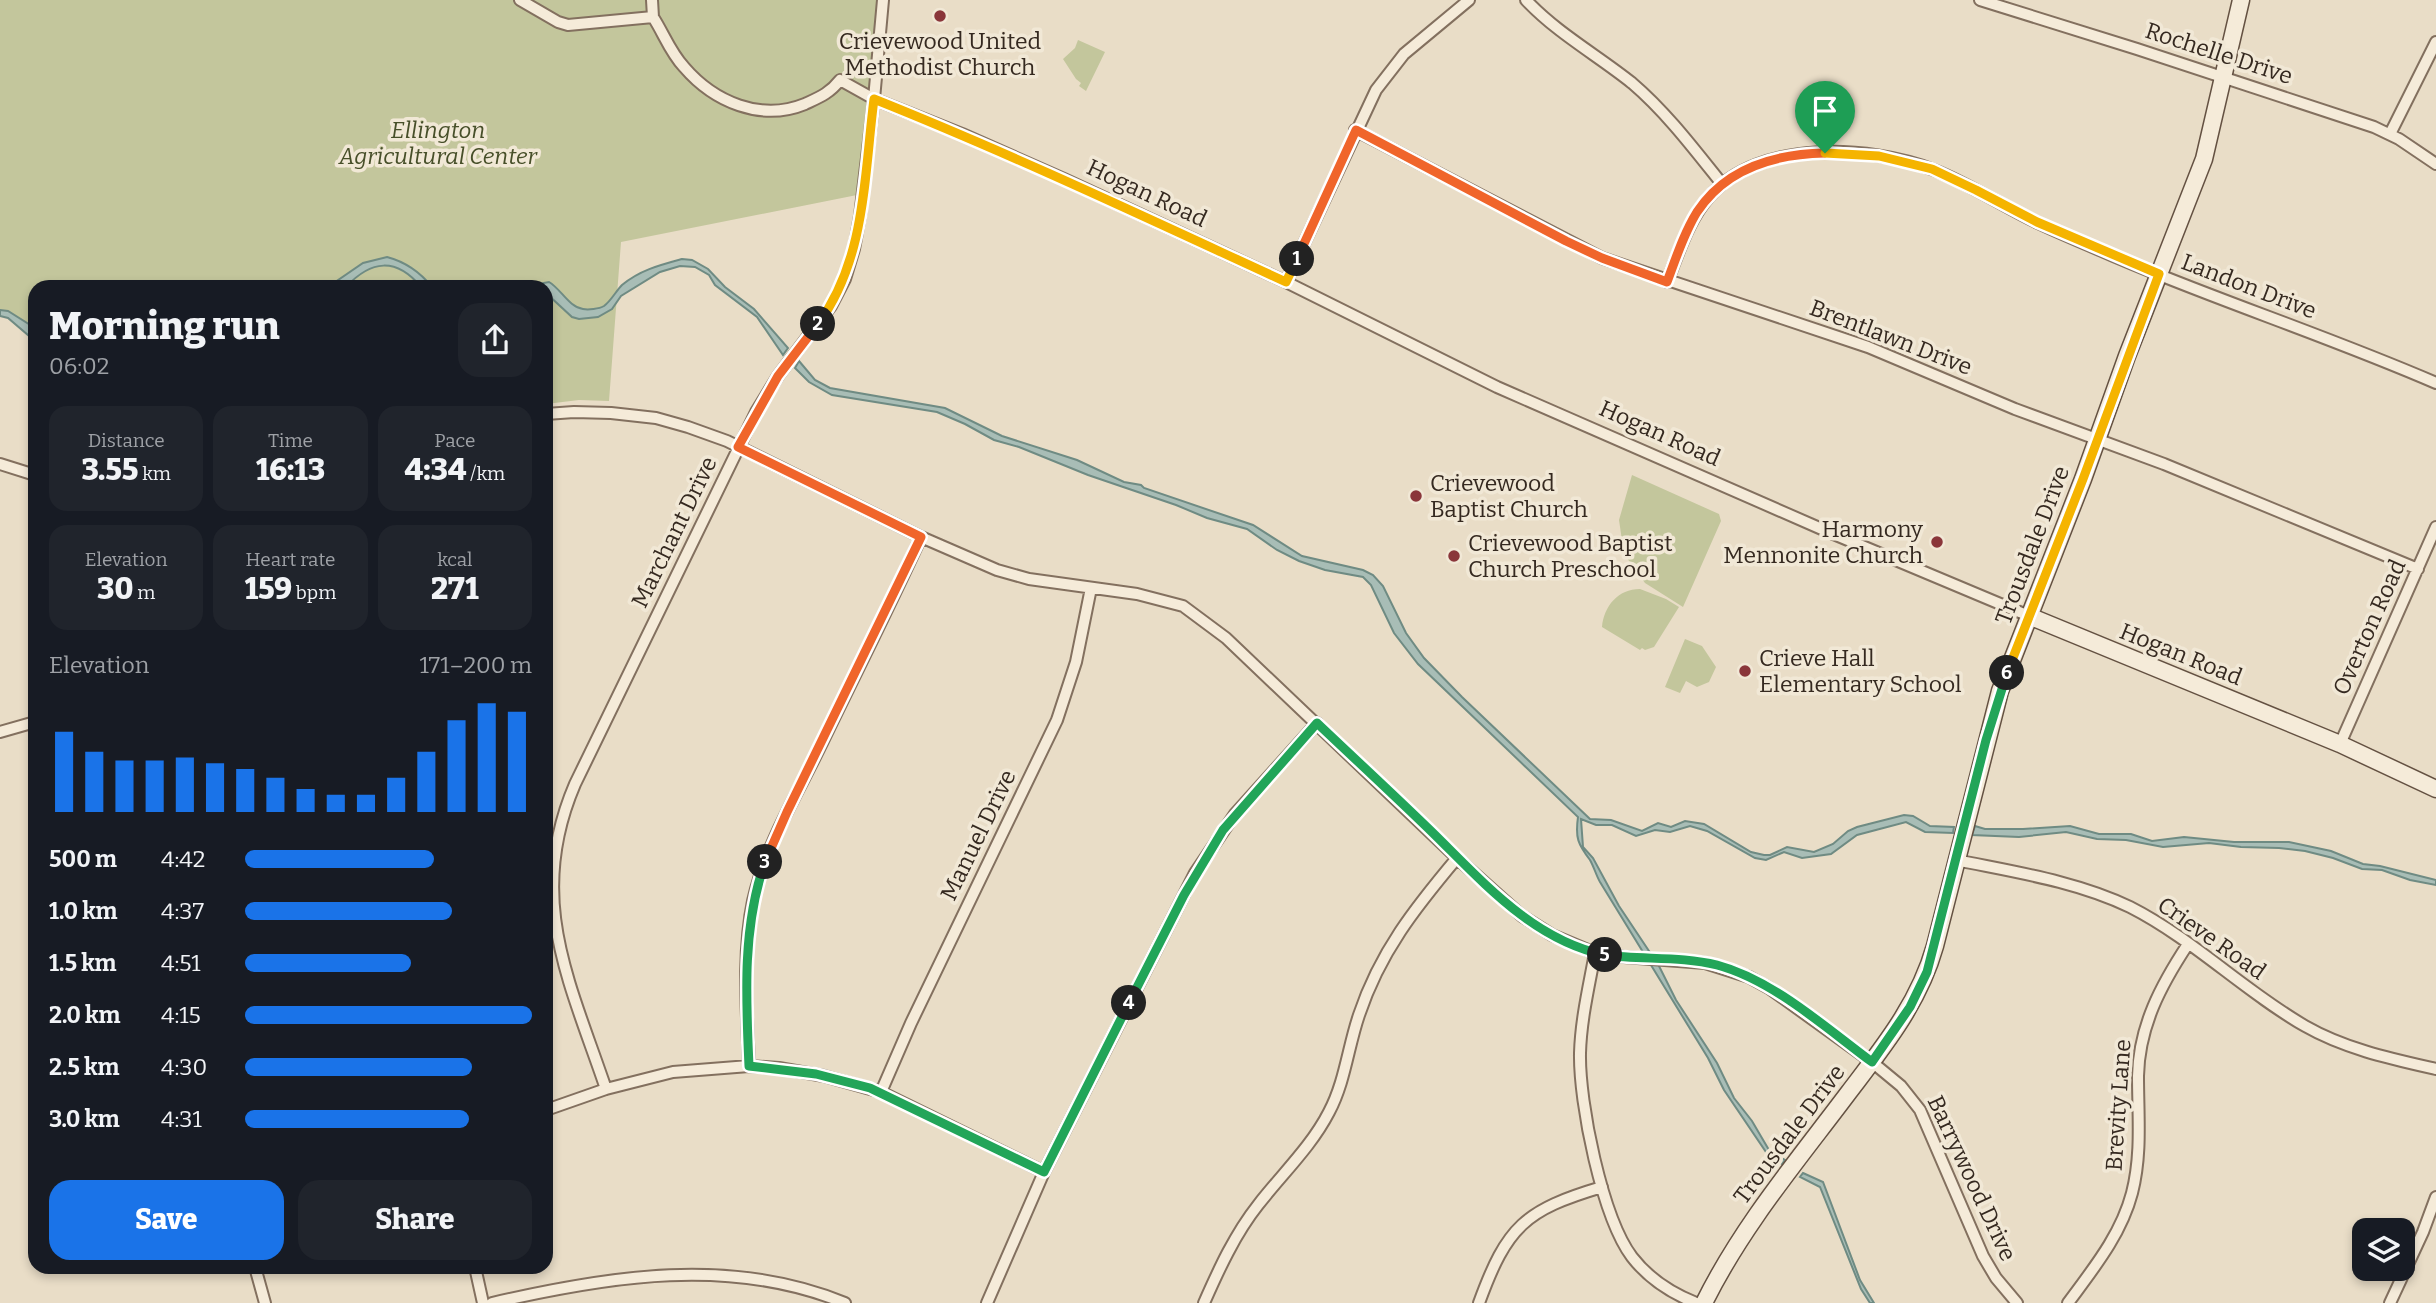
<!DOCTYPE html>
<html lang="en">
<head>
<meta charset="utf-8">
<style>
  body { margin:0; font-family:Bitter,serif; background:#20242c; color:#f1f3f6; height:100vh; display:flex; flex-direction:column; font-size:26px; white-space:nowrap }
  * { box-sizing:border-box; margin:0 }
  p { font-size:23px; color:#9ea1a6 }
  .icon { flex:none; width:38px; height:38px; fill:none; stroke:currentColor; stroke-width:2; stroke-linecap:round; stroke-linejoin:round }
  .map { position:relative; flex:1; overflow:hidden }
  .side { position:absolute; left:28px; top:280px; width:525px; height:994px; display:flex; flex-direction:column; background:#171b24; border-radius:21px; box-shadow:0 4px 10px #0003 }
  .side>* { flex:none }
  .fabs { position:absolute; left:2352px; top:1218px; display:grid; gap:14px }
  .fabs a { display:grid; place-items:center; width:63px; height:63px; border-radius:14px; background:#171b24; box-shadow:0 4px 10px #0003; font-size:35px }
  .pin { position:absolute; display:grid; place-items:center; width:60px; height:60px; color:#fff; margin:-72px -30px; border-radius:50% 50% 50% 0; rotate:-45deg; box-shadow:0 0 7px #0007 }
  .pin .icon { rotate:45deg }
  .km { position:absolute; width:35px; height:35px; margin:-18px; border-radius:50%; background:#222; color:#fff; font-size:19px; line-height:35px; text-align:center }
  .round { display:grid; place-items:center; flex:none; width:74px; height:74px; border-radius:21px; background:#20242c }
  .headline { display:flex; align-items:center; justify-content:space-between; height:119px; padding:0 21px }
  h1 { font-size:38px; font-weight:800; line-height:52px }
  .stats { display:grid; grid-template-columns:repeat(3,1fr); gap:10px; height:119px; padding:7px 21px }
  .stats div { display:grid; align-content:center; border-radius:18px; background:#20242c; text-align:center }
  .stats b { font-size:30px; font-weight:800 }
  .stats small { font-size:19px; font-weight:400 }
  .stats p { font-size:19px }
  .chart { height:196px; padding:14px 21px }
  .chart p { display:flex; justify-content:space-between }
  .chart svg { width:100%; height:126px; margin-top:7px; stroke:#1a73e8; stroke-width:6 }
  .action { display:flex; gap:14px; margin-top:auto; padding:14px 21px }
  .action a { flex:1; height:80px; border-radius:21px; background:#1a73e8; color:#fff; font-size:28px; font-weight:800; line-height:80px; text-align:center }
  .action a+a { background:#20242c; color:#f1f3f6 }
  ul { padding:0 21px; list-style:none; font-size:23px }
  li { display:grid; grid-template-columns:112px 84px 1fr; align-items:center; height:52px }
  li i { height:18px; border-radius:9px; background:#1a73e8 }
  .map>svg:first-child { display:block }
  .green { fill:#c3c69c }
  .water { fill:#a8bdb6; stroke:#6f8b83; stroke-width:2 }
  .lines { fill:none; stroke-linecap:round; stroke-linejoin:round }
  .street-casing { stroke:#83705f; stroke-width:14 }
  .secondary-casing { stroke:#645142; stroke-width:19 }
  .street { stroke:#f5ebd9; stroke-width:10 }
  .secondary { stroke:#f5ebd9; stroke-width:16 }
  .split-1-casing { stroke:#fff; stroke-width:14 }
  .split-2-casing { stroke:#fff; stroke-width:14 }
  .split-3-casing { stroke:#fff; stroke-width:14 }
  .split-4-casing { stroke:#fff; stroke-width:14 }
  .split-5-casing { stroke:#fff; stroke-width:14 }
  .split-6-casing { stroke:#fff; stroke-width:14 }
  .split-7-casing { stroke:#fff; stroke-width:14 }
  .split-1 { stroke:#f0652b; stroke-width:9 }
  .split-2 { stroke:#f5b400; stroke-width:9 }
  .split-3 { stroke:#f0652b; stroke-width:9 }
  .split-4 { stroke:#22a559; stroke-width:9 }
  .split-5 { stroke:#22a559; stroke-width:9 }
  .split-6 { stroke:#22a559; stroke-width:9 }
  .split-7 { stroke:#f5b400; stroke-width:9 }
  .poi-dot { fill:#8a363a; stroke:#f1e8d6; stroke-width:2.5 }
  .labels { text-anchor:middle; stroke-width:7; stroke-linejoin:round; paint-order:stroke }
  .poi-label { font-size:23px; fill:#352920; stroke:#f1e8d6; text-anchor:start }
  .street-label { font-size:23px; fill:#352920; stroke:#f1e8d6 }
  .park-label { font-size:23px; font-style:italic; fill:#474f29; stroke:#f1e8d6 }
</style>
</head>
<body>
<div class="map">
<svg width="2436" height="1303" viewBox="0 0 2436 1303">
  <rect width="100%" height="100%" fill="#e9ddc7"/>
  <path class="green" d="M0,0H883L862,194L621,242L609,401L579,400L546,404V287H35V333L0,312Z
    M1078,40L1105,52L1086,91L1079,86L1081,83L1076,79L1063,59L1075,48Z
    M1632,475L1719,514L1721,521L1683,607L1645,583L1624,554L1619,520Z
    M1640,589L1666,599L1679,607L1654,647L1645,650L1642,648L1640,650L1602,627C1604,606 1618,589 1640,589Z
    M1685,639L1702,646L1716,667L1709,682L1697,687L1686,681L1680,693L1665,687Z"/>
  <path class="water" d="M387,257C406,262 420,272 432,287H421C396,257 371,260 346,287H328L363,263Z
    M682,259L692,260L708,269L725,287L754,309L788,348L783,355L757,317L715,285L709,275L695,267L680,266L660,272L621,296L612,309L598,317L579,319L572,317L546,293V287H521L549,282C561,289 569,307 583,309C588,310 599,309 604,306C611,301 616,291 622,285C640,270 660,265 682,259Z
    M0,310L8,311L35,328V341L8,318L0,316Z
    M799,361L815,380L830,388L945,408L1002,436L1077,460L1124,482L1141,485L1144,488L1253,525L1302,556L1363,570L1373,575L1383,586L1406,633L1424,658L1462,697L1590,819L1611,820L1642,831L1658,823L1671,827L1685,821L1704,824L1751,852L1764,855H1770L1787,847L1814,852L1833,844L1848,831L1857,827L1904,815L1913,816L1930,826L1954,827L1953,833L1925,832L1906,822L1857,835L1831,854L1802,858L1784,852L1766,860L1755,858L1707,831L1690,826L1670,832L1655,830L1636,836L1612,825H1596L1581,819L1583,847L1593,858L1619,906L1659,966L1676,1000L1717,1063L1734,1098L1752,1121L1769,1150L1785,1160L1782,1164L1766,1152L1724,1090L1708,1058L1600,882C1596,875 1594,867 1590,860C1578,844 1575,838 1578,817L1418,664L1394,633L1371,585L1363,577L1325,570L1299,561L1277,550L1247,529L1207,518L1176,505L1088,475L1019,447L994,440L965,424L937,412L832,395L809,382L795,368Z
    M1975,826L1985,829H2023L2070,826L2099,834H2131L2152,841L2184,837L2234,842H2289L2331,851L2363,864L2380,866L2436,880V885L2410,880L2382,870L2362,869L2333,858L2305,851L2279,848L2241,847L2209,843L2163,847L2126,840L2097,839L2066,832L2019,837L1972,835Z
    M1803,1173L1823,1182L1860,1280L1874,1303H1870L1861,1289L1820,1187L1800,1177Z"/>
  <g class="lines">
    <defs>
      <path id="street" d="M520,0L558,22L568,25L653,17C664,34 670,52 684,67C714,102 761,122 805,104C820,97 830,93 840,80L874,99L962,134L1066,180L1286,282L1497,387L1824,530L2029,616
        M652,0L653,17
        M1526,0C1557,33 1597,55 1632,83C1666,112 1694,149 1722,184
        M1980,0L2137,49L2374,127L2399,139L2436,164
        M1355,130L1602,258L1868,347L2015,409L2164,464L2418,569
        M2390,134L2436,42
        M1286,282L1376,90L1404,54L1469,0
        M1667,282C1679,252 1688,221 1709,197C1759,139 1868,145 1934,170C1970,184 2002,206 2038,223C2070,238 2102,251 2135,265C2234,306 2337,340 2436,383
        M546,414L574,412L611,413L656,418L688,427L727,441L921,537L997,570L1029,579L1137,594L1183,606L1226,638L1457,858L1522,916L1552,935L1595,953L1624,957L1705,963L1749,977L1769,988L1872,1062L1901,1086L1920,1110L1983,1256L1996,1278L2017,1303
        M0,464L35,475
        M0,732L35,722
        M2340,744L2436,527
        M1956,860C2014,872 2076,881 2130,907C2193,939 2244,991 2305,1026C2345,1049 2392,1059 2436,1069
        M1595,953C1589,986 1581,1019 1580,1053C1579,1103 1602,1217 1632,1257C1649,1279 1671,1293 1696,1303
        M749,1066C747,1012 742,954 753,901C765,847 795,798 819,749C853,678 889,608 921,537
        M606,1089C569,980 526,898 575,784L756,412L778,376L831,306L845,279L854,249L860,216L874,99L883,0
        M881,1092L911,1023L1057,720L1076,662L1091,588
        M546,1110L606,1089L673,1072L749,1066L779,1068L824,1076L881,1092L1044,1172
        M255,1267L265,1303
        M475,1267L483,1303
        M492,1303C609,1276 731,1256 845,1303
        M987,1303L1044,1172L1195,873L1235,814L1317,723
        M1204,1303C1219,1269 1235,1234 1258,1205C1282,1174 1311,1147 1329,1112C1345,1082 1348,1047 1359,1015C1380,952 1415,908 1457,858
        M1479,1303C1507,1226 1525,1210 1602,1187
        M2068,1303C2093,1269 2121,1235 2132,1193C2142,1154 2138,1116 2138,1076C2139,1026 2161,985 2188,944
        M2390,1303L2423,1232L2436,1197"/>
      <path id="secondary" d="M2029,616L2340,744L2436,789
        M1704,1303C1742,1226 1798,1160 1849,1092C1884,1046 1919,1003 1935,946L2000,691L2083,479L2127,356L2204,159L2241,0"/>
    </defs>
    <use href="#street" class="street-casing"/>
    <use href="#secondary" class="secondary-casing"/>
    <use href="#street" class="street"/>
    <use href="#secondary" class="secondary"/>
  </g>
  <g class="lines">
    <defs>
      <path id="split-1" d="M1297,259L1356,130L1566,241L1602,258L1667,282C1676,258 1684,233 1697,212C1726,168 1775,154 1825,153"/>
      <path id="split-2" d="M818,324C866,259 864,176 874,99C1014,155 1149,219 1286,282L1297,259"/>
      <path id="split-3" d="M765,862L787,812L921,537L738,447L778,376L818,324"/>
      <path id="split-4" d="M765,862C742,927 746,999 749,1066L816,1074L870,1088L1044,1172L1129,1003"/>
      <path id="split-5" d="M1129,1003L1184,895L1223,830L1317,723C1356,760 1395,796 1433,833C1483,882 1533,940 1605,955"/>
      <path id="split-6" d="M1605,955C1642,960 1681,956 1717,965C1773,980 1826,1028 1872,1062L1910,1007L1927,972L1986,740L2007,673"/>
      <path id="split-7" d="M1825,153L1879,156L1932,169L1976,190L2037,222L2159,274L2083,479L2007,673"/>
    </defs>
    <use href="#split-1" class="split-1-casing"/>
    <use href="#split-2" class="split-2-casing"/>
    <use href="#split-3" class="split-3-casing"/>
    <use href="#split-4" class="split-4-casing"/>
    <use href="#split-5" class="split-5-casing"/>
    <use href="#split-6" class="split-6-casing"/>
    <use href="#split-7" class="split-7-casing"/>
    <use href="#split-1" class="split-1"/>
    <use href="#split-2" class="split-2"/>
    <use href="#split-3" class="split-3"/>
    <use href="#split-4" class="split-4"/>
    <use href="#split-5" class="split-5"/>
    <use href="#split-6" class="split-6"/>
    <use href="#split-7" class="split-7"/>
  </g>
  <g class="poi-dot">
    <circle cx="940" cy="16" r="7"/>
    <circle cx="1416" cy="496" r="7"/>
    <circle cx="1937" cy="542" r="7"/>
    <circle cx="1454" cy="556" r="7"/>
    <circle cx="1745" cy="671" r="7"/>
  </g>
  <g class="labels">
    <g class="poi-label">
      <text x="940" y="49" text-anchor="middle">Crievewood United<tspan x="940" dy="26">Methodist Church</tspan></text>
      <text x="1430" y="491">Crievewood<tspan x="1430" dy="26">Baptist Church</tspan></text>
      <text x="1923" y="537" text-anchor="end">Harmony<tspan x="1923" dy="26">Mennonite Church</tspan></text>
      <text x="1468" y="551">Crievewood Baptist<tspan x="1468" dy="26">Church Preschool</tspan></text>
      <text x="1759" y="666">Crieve Hall<tspan x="1759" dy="26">Elementary School</tspan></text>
    </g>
    <g class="street-label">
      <text transform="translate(2219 53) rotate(18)" y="8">Rochelle Drive</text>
      <text transform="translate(1147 193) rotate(25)" y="8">Hogan Road</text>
      <text transform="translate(2249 286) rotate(21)" y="8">Landon Drive</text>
      <text transform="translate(1891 337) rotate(21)" y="8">Brentlawn Drive</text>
      <text transform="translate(1660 433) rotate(24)" y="8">Hogan Road</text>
      <text transform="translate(674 532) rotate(-64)" y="8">Marchant Drive</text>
      <text transform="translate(2032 545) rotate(-69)" y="8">Trousdale Drive</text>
      <text transform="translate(2369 627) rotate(-66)" y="8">Overton Road</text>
      <text transform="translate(2181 654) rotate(22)" y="8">Hogan Road</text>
      <text transform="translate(978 835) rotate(-64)" y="8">Manuel Drive</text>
      <text transform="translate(2212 938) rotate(35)" y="8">Crieve Road</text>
      <text transform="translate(2118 1105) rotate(-86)" y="8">Brevity Lane</text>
      <text transform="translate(1789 1134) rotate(-53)" y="8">Trousdale Drive</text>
      <text transform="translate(1972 1178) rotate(65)" y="8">Barrywood Drive</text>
    </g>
    <g class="park-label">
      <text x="438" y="138">Ellington<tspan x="438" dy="26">Agricultural Center</tspan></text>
    </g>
  </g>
</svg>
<div class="fabs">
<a><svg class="icon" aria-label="layers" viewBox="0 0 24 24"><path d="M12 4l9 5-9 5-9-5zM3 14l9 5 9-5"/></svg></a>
</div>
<div class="pin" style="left:1825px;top:153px;background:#1e9e55"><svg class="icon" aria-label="arrive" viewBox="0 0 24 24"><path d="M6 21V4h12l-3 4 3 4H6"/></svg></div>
<b class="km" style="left:1297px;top:259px">1</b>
<b class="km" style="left:818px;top:324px">2</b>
<b class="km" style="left:765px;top:862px">3</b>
<b class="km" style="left:1129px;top:1003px">4</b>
<b class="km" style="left:1605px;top:955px">5</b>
<b class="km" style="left:2007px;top:673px">6</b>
<section class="side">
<div class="headline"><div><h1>Morning run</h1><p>06:02</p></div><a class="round"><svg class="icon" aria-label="share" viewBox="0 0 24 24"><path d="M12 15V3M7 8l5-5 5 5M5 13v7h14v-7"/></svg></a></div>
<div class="stats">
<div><p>Distance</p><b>3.55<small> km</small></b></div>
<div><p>Time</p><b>16:13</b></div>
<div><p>Pace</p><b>4:34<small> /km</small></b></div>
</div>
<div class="stats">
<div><p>Elevation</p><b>30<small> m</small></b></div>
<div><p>Heart rate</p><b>159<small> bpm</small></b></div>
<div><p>kcal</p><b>271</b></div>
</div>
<div class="chart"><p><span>Elevation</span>171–200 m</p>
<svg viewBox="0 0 160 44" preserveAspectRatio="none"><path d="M5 44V16M15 44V23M25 44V26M35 44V26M45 44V25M55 44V27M65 44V29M75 44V32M85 44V36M95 44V38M105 44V38M115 44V32M125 44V23M135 44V12M145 44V6M155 44V9"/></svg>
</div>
<ul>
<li><b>500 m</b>4:42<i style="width:66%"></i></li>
<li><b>1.0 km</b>4:37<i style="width:72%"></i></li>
<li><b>1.5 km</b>4:51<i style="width:58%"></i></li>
<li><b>2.0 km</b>4:15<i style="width:100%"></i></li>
<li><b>2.5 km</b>4:30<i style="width:79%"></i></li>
<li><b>3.0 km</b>4:31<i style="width:78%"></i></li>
</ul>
<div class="action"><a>Save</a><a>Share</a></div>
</section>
</div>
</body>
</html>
